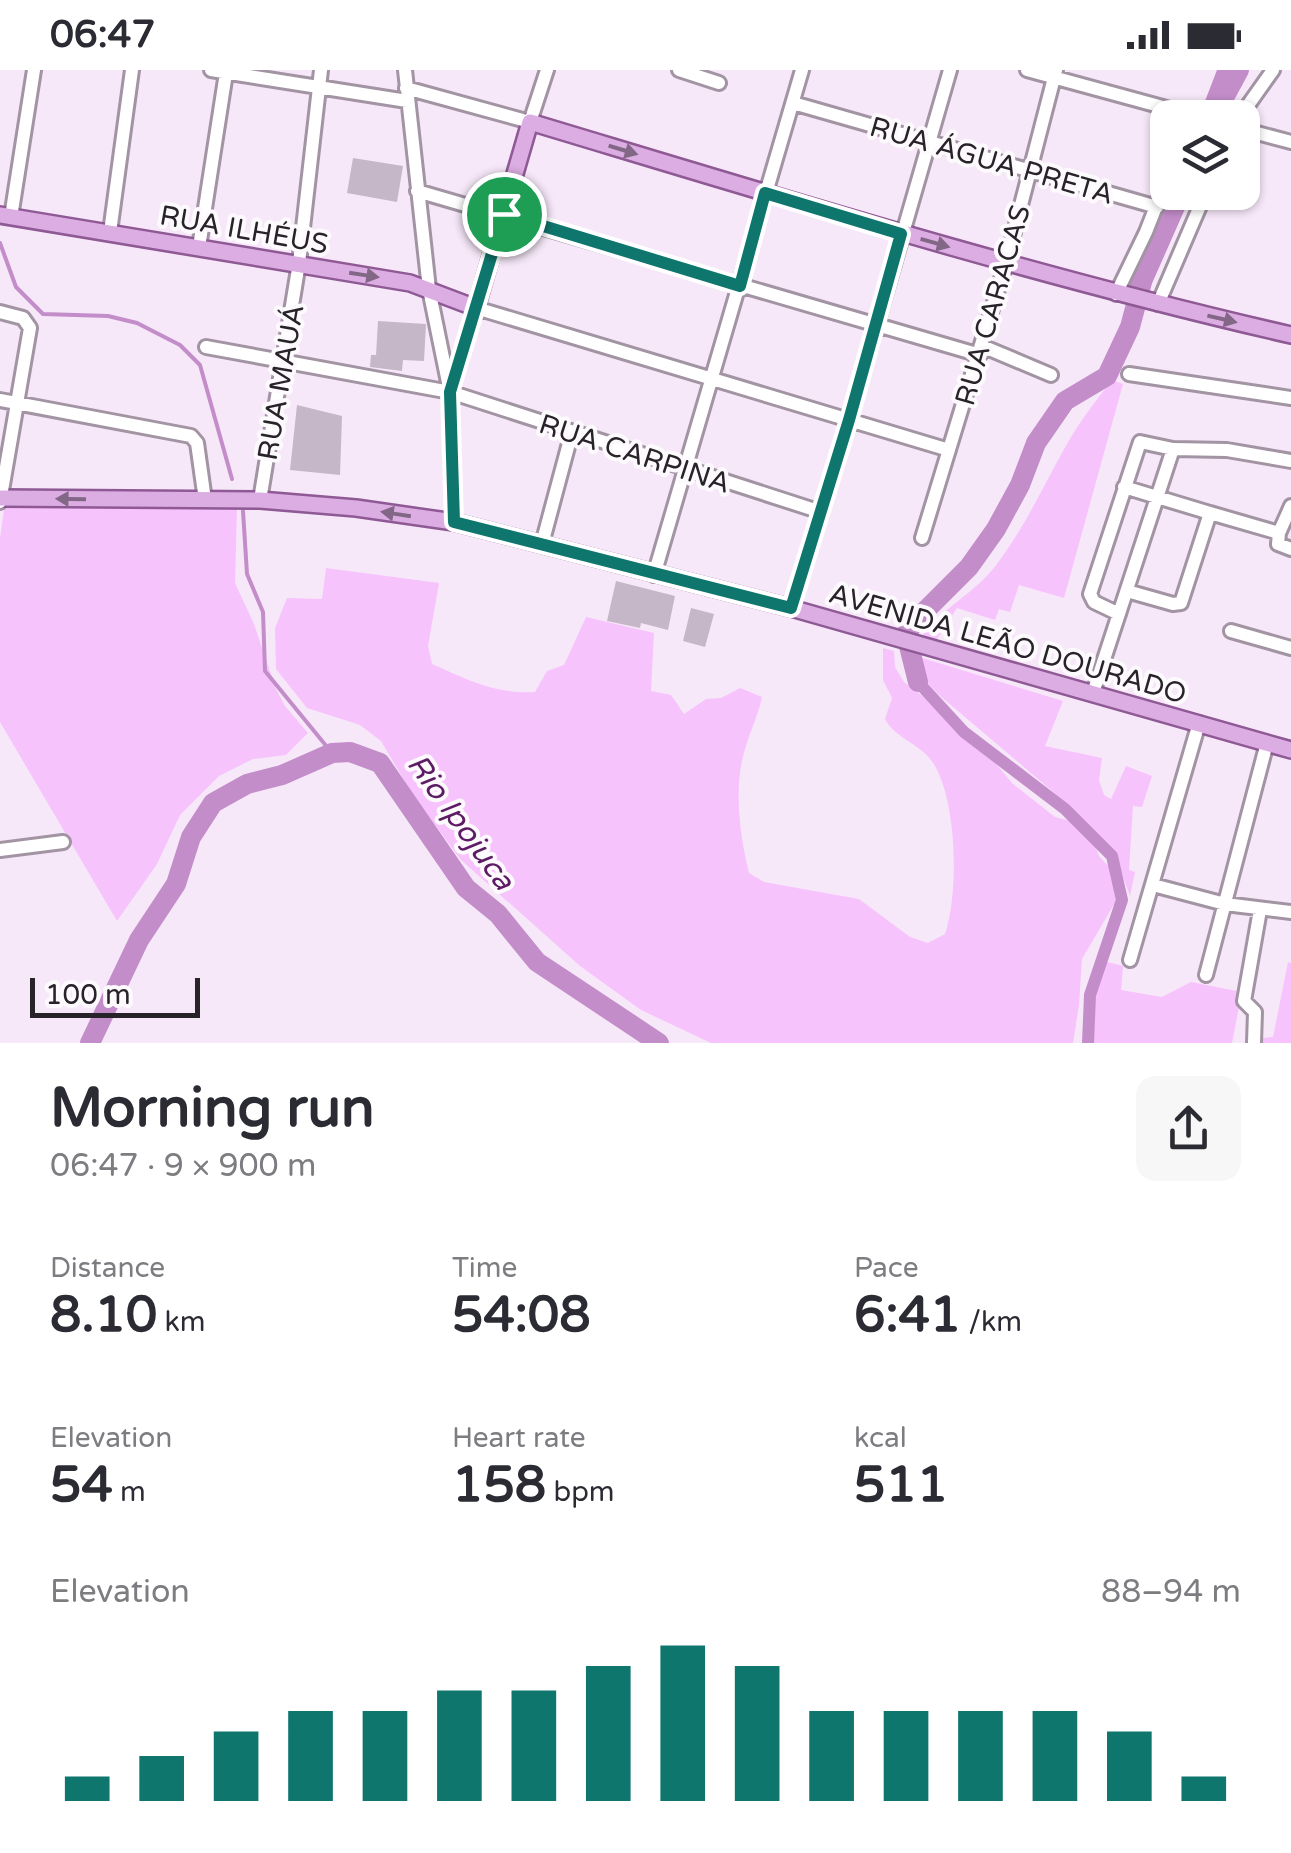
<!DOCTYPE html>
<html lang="en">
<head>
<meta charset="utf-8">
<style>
  body { margin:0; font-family:"Varela Round",sans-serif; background:#f7f7f7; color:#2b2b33; height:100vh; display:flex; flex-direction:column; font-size:38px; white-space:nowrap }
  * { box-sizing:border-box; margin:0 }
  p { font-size:32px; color:#7c7c81 }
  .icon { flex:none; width:55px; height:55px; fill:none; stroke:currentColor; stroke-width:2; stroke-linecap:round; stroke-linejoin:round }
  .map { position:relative; height:973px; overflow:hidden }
  .drawer { display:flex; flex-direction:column; background:#fff; flex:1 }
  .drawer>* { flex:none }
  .controls { position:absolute; left:1150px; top:30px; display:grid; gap:20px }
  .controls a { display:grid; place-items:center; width:110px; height:110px; border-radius:20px; background:#fff; box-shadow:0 2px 8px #0004; font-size:50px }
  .scale { position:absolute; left:30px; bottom:25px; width:170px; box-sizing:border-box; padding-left:10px; border:5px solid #282329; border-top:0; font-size:28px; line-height:35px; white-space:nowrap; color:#282329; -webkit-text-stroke:8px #fdfafd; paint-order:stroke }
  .pin { position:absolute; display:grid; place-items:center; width:85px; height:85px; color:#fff; margin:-42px; border:5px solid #fff; border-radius:50%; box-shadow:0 2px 10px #0007 }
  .round { display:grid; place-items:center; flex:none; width:105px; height:105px; border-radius:20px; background:#f7f7f7 }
  .head { display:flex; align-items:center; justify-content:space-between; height:170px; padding:0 50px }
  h1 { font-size:55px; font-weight:800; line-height:75px }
  .figures { display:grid; grid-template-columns:repeat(3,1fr); gap:15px; height:170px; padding:10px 50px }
  .figures div { display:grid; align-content:center }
  .figures b { font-size:50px; font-weight:800 }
  .figures small { font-size:28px; font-weight:400 }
  .figures p { font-size:28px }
  .chart { height:280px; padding:20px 50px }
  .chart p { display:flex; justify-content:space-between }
  .chart svg { width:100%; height:180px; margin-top:10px; stroke:#0f766e; stroke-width:6 }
  .status { display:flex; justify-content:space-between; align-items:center; height:70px; padding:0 50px; background:#fff; direction:ltr }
  .status svg { height:28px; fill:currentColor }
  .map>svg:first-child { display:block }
  .green { fill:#f7c3fc }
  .water { fill:#c38dca }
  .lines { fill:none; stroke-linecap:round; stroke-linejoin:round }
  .stream { stroke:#c38dca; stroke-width:4 }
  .canal { stroke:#c38dca; stroke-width:12 }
  .river { stroke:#c38dca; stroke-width:20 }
  .building { fill:#c5b7c7 }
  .minor-casing { stroke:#a294a3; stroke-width:18 }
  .major-casing { stroke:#8e5994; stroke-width:20 }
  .minor { stroke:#fff; stroke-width:12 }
  .major { stroke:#dcade2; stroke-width:15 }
  .oneway { fill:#826886 }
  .route-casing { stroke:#fff; stroke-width:20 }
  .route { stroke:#0f766e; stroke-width:12 }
  .labels { text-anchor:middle; stroke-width:8; stroke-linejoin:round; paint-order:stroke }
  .street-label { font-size:28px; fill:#282329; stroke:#fdfafd }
  .water-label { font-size:30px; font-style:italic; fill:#5c1b64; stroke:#fdfafd }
</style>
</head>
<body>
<div class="status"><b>06:47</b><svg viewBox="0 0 49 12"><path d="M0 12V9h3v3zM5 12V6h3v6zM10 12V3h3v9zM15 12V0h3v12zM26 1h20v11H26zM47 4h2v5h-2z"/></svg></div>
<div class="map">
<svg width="1291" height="973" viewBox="0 0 1291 973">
  <rect width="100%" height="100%" fill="#f7e8f9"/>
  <path class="green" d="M1112,310L1123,314L1064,528L1019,515L1010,542L999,539L995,550L957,538L935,572L920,569C941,537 974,525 997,494C1027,454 1046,410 1071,367C1083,347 1098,328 1112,310Z
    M5,433L237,438L235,513L254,554L276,619L285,636L308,663L286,685L253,689L219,706L180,745L157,794L117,851L0,652V468Z
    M326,498L439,513L428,576L432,594C466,609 497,625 535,622L547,601L564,595L586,547L654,563L651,621L671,625L684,644L706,629L721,628L740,618L762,627C758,646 750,661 745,679C733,717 740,766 749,803L764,812L859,829L910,867L928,873L945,864C959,822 957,735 935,696C923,674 896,670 885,649L892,628L883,610V578L894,581L895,597L904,612L943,642L993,690L1012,713L1055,747L1071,751L1094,773L1099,786L1113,801L1116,831L1082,889L1079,935L1073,973H711L641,940L580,896L461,790L414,727L381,671L360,655L307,638L276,599L275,558L287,528L322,529Z
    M919,587L1063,631L1045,676L1102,688L1099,710L1104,725L1111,729L1126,696L1152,706L1142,737L1133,736L1129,800L1135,802L1130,826L1114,781L1071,737L939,625L924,609Z
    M1104,891L1123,896L1121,920L1162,927L1191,912L1242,922L1232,973H1092L1094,926Z
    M1288,892L1291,893V973H1262L1263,968L1273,967Z"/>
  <path class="water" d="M1217,0H1236L1220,47L1200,44Z
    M1171,123H1192L1146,227L1127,221Z"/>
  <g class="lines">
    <path class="stream" d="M0,173L16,217L43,244L108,246L137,253L180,275L200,295L232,409
      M243,441L247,504L263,542L265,601L332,683"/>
    <path class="canal" d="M918,612L964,662L1065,739L1112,786L1122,830L1090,925L1088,973"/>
    <path class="river" d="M1213,48L1239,0
      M918,612L906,564L917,549L969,497L996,459L1020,415L1036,373L1065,331L1107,306L1130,257L1142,212
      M90,973L139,870L176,814L191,767L213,733L247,714L282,705L332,683L350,682L380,693L466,818L498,844L537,892L659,973"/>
  </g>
  <path class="building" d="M353,88L403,96L397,132L347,123Z
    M378,251L426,254L424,291L403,290L402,301L370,297L371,285H376Z
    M297,335L342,346L340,405L290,400Z
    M616,511L675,526L668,560L641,553L640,558L607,551Z
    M691,538L714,544L705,577L683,571Z"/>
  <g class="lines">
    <defs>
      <path id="minor" d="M211,0L407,31
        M405,0L429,219L450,322L454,452
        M679,0L719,13
        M1027,0L1203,48
        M406,18L530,52L547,0
        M793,33L1157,137
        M1239,48L1273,0
        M1242,59L1291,72
        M417,121L980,285
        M11,147L34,0
        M110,162L132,0
        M199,177L226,3
        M1116,224L1146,162L1168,106
        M1158,234L1206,122
        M0,242L23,248L30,258L0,432
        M982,276L1051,305
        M206,277L450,322L821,442
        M1129,304L1291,328
        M450,322L476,238L949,380
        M0,330L191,366L197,373L205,430
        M1124,417L1210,443
        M260,430L299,193L321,0
        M1279,463L1291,436
        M922,468L1006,193L1056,0
        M542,474L572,362
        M654,505L802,0
        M1127,521L1173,534L1181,533L1210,443L1279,463L1278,474L1291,479
        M791,538L849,350L950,0
        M1119,544L1094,532L1090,524L1140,372L1173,379L1227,380L1291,391
        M1231,561L1291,578
        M1093,623L1173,379
        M0,780L63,772
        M1153,815L1225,834L1291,842
        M1130,890L1199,653
        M1206,905L1267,673
        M1254,973L1255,942L1244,931L1260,840"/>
      <path id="major" d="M0,145L410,213L476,238L530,52C783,128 1034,206 1291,265
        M0,428L260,430L356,438L454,452L791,538L1291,680"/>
    </defs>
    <use href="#minor" class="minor-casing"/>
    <use href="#major" class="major-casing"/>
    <use href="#minor" class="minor"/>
    <use href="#major" class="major"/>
  </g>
  <defs><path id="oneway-solid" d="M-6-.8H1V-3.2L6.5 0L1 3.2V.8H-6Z" transform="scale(2.5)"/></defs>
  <g class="oneway">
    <use href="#oneway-solid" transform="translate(623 80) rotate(17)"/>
    <use href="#oneway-solid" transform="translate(935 173) rotate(16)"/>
    <use href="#oneway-solid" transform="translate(364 205) rotate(9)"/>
    <use href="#oneway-solid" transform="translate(1222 249) rotate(13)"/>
    <use href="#oneway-solid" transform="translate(71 429) rotate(-179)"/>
    <use href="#oneway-solid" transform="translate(396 444) rotate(-171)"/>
  </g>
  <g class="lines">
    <defs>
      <path id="route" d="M765,123L901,164L849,350L791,538L454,452L450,322L504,144L740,216Z"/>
    </defs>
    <use href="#route" class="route-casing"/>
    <use href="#route" class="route"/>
  </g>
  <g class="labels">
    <g class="street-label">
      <text transform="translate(992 90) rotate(16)" y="10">RUA ÁGUA PRETA</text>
      <text transform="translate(244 159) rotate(10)" y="10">RUA ILHÉUS</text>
      <text transform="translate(992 235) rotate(-74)" y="10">RUA CARACAS</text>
      <text transform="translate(280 312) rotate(-80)" y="10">RUA MAUÁ</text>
      <text transform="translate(635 383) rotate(18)" y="10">RUA CARPINA</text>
      <text transform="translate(1008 573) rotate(16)" y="10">AVENIDA LEÃO DOURADO</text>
    </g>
    <g class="water-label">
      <text transform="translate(461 752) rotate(54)" y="10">Rio Ipojuca</text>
    </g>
  </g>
</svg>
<div class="controls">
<a><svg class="icon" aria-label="layers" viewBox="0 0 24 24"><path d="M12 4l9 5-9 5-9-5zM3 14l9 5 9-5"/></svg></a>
</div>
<div class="scale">100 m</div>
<div class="pin" style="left:504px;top:144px;background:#1e9e55"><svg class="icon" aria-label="arrive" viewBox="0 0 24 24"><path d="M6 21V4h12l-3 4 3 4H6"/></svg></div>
</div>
<section class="drawer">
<div class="head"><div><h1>Morning run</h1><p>06:47 · 9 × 900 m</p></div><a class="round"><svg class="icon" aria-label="share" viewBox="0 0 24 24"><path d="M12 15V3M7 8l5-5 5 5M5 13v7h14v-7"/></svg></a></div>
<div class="figures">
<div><p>Distance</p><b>8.10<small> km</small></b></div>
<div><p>Time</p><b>54:08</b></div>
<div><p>Pace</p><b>6:41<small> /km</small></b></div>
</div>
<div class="figures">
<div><p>Elevation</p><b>54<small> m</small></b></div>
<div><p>Heart rate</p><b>158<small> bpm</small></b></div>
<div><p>kcal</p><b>511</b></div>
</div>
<div class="chart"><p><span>Elevation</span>88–94 m</p>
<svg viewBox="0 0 160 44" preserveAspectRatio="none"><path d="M5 44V38M15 44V33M25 44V27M35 44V22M45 44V22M55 44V17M65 44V17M75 44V11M85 44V6M95 44V11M105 44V22M115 44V22M125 44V22M135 44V22M145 44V27M155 44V38"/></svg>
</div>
</section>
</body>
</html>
